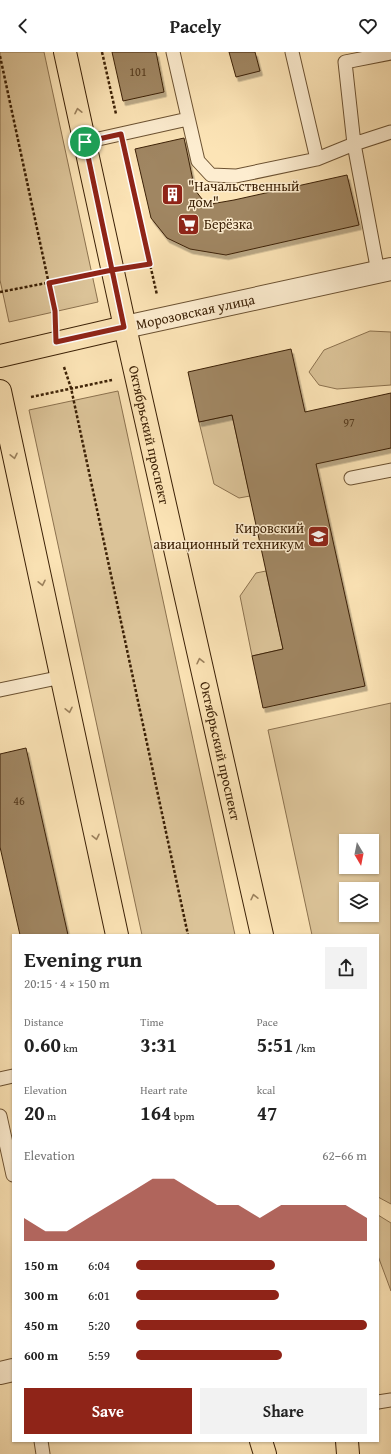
<!DOCTYPE html>
<html lang="en">
<head>
<meta charset="utf-8">
<style>
  body { margin:0; font-family:"Gentium Book Plus",serif; background:#f2f2f2; color:#222; height:100vh; display:flex; flex-direction:column; font-size:15px; white-space:nowrap }
  * { box-sizing:border-box; margin:0 }
  p { font-size:13px; color:#767676 }
  .icon { flex:none; width:22px; height:22px; fill:none; stroke:currentColor; stroke-width:2; stroke-linecap:round; stroke-linejoin:round }
  .map { position:relative; flex:1; overflow:hidden }
  .details { position:absolute; left:12px; top:882px; width:367px; height:508px; display:flex; flex-direction:column; background:#fff; border-radius:0px; box-shadow:0 1px 3px #0004 }
  .details>* { flex:none }
  .needle { width:26px; rotate:170deg }
  .buttons { position:absolute; left:339px; top:782px; display:grid; gap:8px }
  .buttons a { display:grid; place-items:center; width:40px; height:40px; border-radius:0px; background:#fff; box-shadow:0 1px 3px #0004; font-size:20px }
  .pin { position:absolute; display:grid; place-items:center; width:34px; height:34px; color:#fff; margin:-17px; border:2px solid #fff; border-radius:50%; box-shadow:0 1px 4px #0007 }
  .round { display:grid; place-items:center; flex:none; width:42px; height:42px; border-radius:0px; background:#f2f2f2 }
  .headline { display:flex; align-items:center; justify-content:space-between; height:68px; padding:0 12px }
  h1 { font-size:22px; font-weight:800; line-height:30px }
  .figures { display:grid; grid-template-columns:repeat(3,1fr); gap:6px; height:68px; padding:4px 12px }
  .figures div { display:grid; align-content:center }
  .figures b { font-size:20px; font-weight:800 }
  .figures small { font-size:11px; font-weight:400 }
  .figures p { font-size:11px }
  .chart { height:112px; padding:8px 12px }
  .chart p { display:flex; justify-content:space-between }
  .chart svg { width:100%; height:72px; margin-top:4px; fill:#8f2418; opacity:.7 }
  .button { display:flex; gap:8px; margin-top:auto; padding:8px 12px }
  .button a { flex:1; height:46px; border-radius:0px; background:#8f2418; color:#fff; font-size:16px; font-weight:800; line-height:46px; text-align:center }
  .button a+a { background:#f2f2f2; color:#222 }
  ul { padding:0 12px; list-style:none; font-size:13px }
  li { display:grid; grid-template-columns:64px 48px 1fr; align-items:center; height:30px }
  li i { height:10px; border-radius:5px; background:#8f2418 }
  header { display:flex; justify-content:space-between; align-items:center; height:52px; padding:0 12px; background:#fff; font-size:18px; font-weight:800 }
  .map>svg:first-child { display:block }
  .green { fill:#dbc398; stroke:#8c724f; fill-rule:evenodd }
  .building { fill:#a08662; stroke:#3c2106; filter:url(#shadow) }
  .lines { fill:none; stroke-linecap:round; stroke-linejoin:round }
  .lane-casing { stroke:#6c5232; stroke-width:15 }
  .street-casing { stroke:#6c5232; stroke-width:24 }
  .primary-casing { stroke:#3c2106; stroke-width:24 }
  .path { stroke:#3c2106; stroke-width:2.5; stroke-dasharray:3 2; stroke-linecap:butt }
  .lane { stroke:#fdedd0; stroke-width:13 }
  .street { stroke:#fdedd0; stroke-width:22 }
  .primary { stroke:#fce4b6; stroke-width:22 }
  .oneway { stroke:#9c825e }
  .route-casing { stroke:#fff; stroke-width:8 }
  .route { stroke:#8f2418; stroke-width:5 }
  .labels { text-anchor:middle; stroke-width:3; stroke-linejoin:round; paint-order:stroke }
  .number-label { font-size:12px; fill:#553a1d }
  .poi-label { font-size:14px; fill:#3c2106; stroke:#fdedd0; text-anchor:start }
  .street-label { font-size:14px; fill:#3c2106; stroke:#fdedd0 }
</style>
</head>
<body>
<header><svg class="icon" aria-label="back" viewBox="0 0 24 24"><path d="M15 5l-7 7 7 7"/></svg>Pacely<svg class="icon" aria-label="heart" viewBox="0 0 24 24"><path d="M12 20l-8-8c-3-5 5-10 8-4 3-6 11-1 8 4z"/></svg></header>
<div class="map">
<svg width="391" height="1402" viewBox="0 0 391 1402">
  <defs>
    <filter id="shadow"><feDropShadow dx="2.5" dy="4.5" stdDeviation="0" flood-color="#0004"/></filter>
  </defs>
  <rect width="100%" height="100%" fill="#fce4b6"/>
  <filter id="stains"><feTurbulence type="fractalNoise" baseFrequency=".005" numOctaves="4"/><feColorMatrix values="0 0 0 0 .2 0 0 0 0 .09 0 0 0 0 .02 0 0 0 .5 -.17"/></filter>
  <radialGradient id="worn" r=".72"><stop offset=".6" stop-color="#630" stop-opacity="0"/><stop offset="1" stop-color="#630" stop-opacity=".3"/></radialGradient>
  <path class="green" d="M0,0H44L98,250L9,270L0,228Z
    M370,279L391,280V333L337,337L319,333L309,320L324,298Z
    M118,339L235,883H142L29,358Z
    M232,363L250,444L239,446L214,432L199,370Z
    M266,519L283,597L252,604L240,544L256,521Z
    M391,651V1152L378,1145V883H312L268,678ZM346,789H372V815H346ZM346,837H372V863H346Z
    M378,1163L391,1171V1239L378,1204Z"/>
  <path class="building" d="M112,0H156L164,40L123,49Z
    M229,0H255L260,19L236,25Z
    M184,86L195,138L202,147L211,152L234,148L347,123L359,173L226,203L190,197L167,186L151,166L135,97Z
    M291,297L305,360L391,341V396L316,412L365,634L263,656L252,604L283,597L232,363L199,370L188,320Z
    M26,696L68,883H20L0,795V702Z"/>
  <g class="lines">
    <defs>
      <path id="lane" d="M173,0L198,109L211,123L236,124L317,107L354,92L391,80
        M292,0L317,107
        M85,90L188,67
        M378,220L354,92L345,10L391,1
        M351,426L391,418
        M0,638L62,625
        M0,1027L13,1024
        M0,1064L13,1123
        M378,1350L391,1348
        M41,1389L43,1402"/>
      <g id="street">
        <path id="s1" d="M125,275L391,217"/>
        <path d="M0,1321L13,1318"/>
      </g>
      <g id="primary">
        <path id="s2" d="M65,0L125,275L262,883"/>
        <path d="M0,304L125,275"/>
        <path d="M0,339L117,883"/>
        <path d="M261,1389L265,1402"/>
        <path d="M347,1389L348,1402"/>
      </g>
    </defs>
    <use href="#lane" class="lane-casing"/>
    <use href="#street" class="street-casing"/>
    <use href="#primary" class="primary-casing"/>
    <path class="path" d="M102,0L116,62
      M0,4L56,265
      M125,102L157,243
      M136,214L150,212
      M0,240L88,223
      M64,315L71,336L188,883
      M31,345L112,328"/>
    <use href="#lane" class="lane"/>
    <use href="#street" class="street"/>
    <use href="#primary" class="primary"/>
  </g>
  <defs><path id="oneway-chevron" d="M-2-3.5L2.5 0L-2 3.5" fill="none" stroke-width="1.6" stroke-linecap="round" stroke-linejoin="round"/></defs>
  <g class="oneway">
    <use href="#oneway-chevron" transform="translate(78 59) rotate(-102)"/>
    <use href="#oneway-chevron" transform="translate(14 404) rotate(78)"/>
    <use href="#oneway-chevron" transform="translate(42 531) rotate(78)"/>
    <use href="#oneway-chevron" transform="translate(200 609) rotate(-103)"/>
    <use href="#oneway-chevron" transform="translate(69 658) rotate(78)"/>
    <use href="#oneway-chevron" transform="translate(96 785) rotate(78)"/>
    <use href="#oneway-chevron" transform="translate(254 845) rotate(-103)"/>
  </g>
  <g class="lines">
    <defs>
      <path id="route" d="M85,90L112,218L49,231L55,259L56,290L124,275L112,218L150,212L121,82L85,90"/>
    </defs>
    <use href="#route" class="route-casing"/>
    <use href="#route" class="route"/>
  </g>
  <defs>
    <symbol id="building-square" viewBox="-11 -11 22 22"><rect x="-9" y="-9" width="18" height="18" rx="4" fill="#8f2418" stroke="#fdedd0"/><path d="M-4-6H4V6H1V3H-1V6H-4ZM-2.5-4.3h1.7v1.8h-1.7ZM.8-4.3h1.7v1.8H.8ZM-2.5-1h1.7V.8h-1.7ZM.8-1h1.7V.8H.8Z" fill="#fff"/></symbol>
    <symbol id="supermarket-square" viewBox="-11 -11 22 22"><rect x="-9" y="-9" width="18" height="18" rx="4" fill="#8f2418" stroke="#fdedd0"/><path d="M-6-5.5h2.5l.6 2H6L4.5 2H-2.5L-4.4-4H-6ZM-1.5 3.2a1.3 1.3 0 1 0 .1 0ZM3 3.2a1.3 1.3 0 1 0 .1 0Z" fill="#fff"/></symbol>
    <symbol id="university-square" viewBox="-11 -11 22 22"><rect x="-9" y="-9" width="18" height="18" rx="4" fill="#8f2418" stroke="#fdedd0"/><path d="M0-5L7-2L0 1L-7-2ZM-4 1L0 2.5L4 1V4Q0 6-4 4Z" fill="#fff"/></symbol>
  </defs>
  <g fill-rule="evenodd">
    <use href="#building-square" x="160" y="130" width="25" height="25"/>
    <use href="#supermarket-square" x="176" y="160" width="25" height="25"/>
    <use href="#university-square" x="306" y="472" width="25" height="25"/>
  </g>
  <g class="labels">
    <g class="number-label">
      <text x="138" y="24">101</text>
      <text x="349" y="375">97</text>
      <text x="19" y="753">46</text>
    </g>
    <g class="poi-label">
      <text x="188" y="139">"Начальственный<tspan x="188" dy="16">дом"</tspan></text>
      <text x="204" y="177">Берёзка</text>
      <text x="304" y="481" text-anchor="end">Кировский<tspan x="304" dy="16">авиационный техникум</tspan></text>
    </g>
    <g class="street-label">
      <text dy="5" stroke="none"><textPath href="#s1" startOffset="72">Морозовская улица</textPath></text>
      <text dy="5" stroke="none"><textPath href="#s2" startOffset="392">Октябрьский проспект</textPath></text>
      <text dy="5" stroke="none"><textPath href="#s2" startOffset="716">Октябрьский проспект</textPath></text>
    </g>
  </g>
  <rect width="100%" height="100%" filter="url(#stains)"/>
  <rect width="100%" height="100%" fill="url(#worn)"/>
</svg>
<div class="buttons">
<a><svg class="needle" viewBox="-14 -14 28 28"><path d="M0-13l5 13h-10z" fill="#e53935"/><path d="M0 13l5-13h-10z" fill="#767676"/></svg></a>
<a><svg class="icon" aria-label="layers" viewBox="0 0 24 24"><path d="M12 4l9 5-9 5-9-5zM3 14l9 5 9-5"/></svg></a>
</div>
<div class="pin" style="left:85px;top:90px;background:#1e9e55"><svg class="icon" aria-label="arrive" viewBox="0 0 24 24"><path d="M6 21V4h12l-3 4 3 4H6"/></svg></div>
<section class="details">
<div class="headline"><div><h1>Evening run</h1><p>20:15 · 4 × 150 m</p></div><a class="round"><svg class="icon" aria-label="share" viewBox="0 0 24 24"><path d="M12 15V3M7 8l5-5 5 5M5 13v7h14v-7"/></svg></a></div>
<div class="figures">
<div><p>Distance</p><b>0.60<small> km</small></b></div>
<div><p>Time</p><b>3:31</b></div>
<div><p>Pace</p><b>5:51<small> /km</small></b></div>
</div>
<div class="figures">
<div><p>Elevation</p><b>20<small> m</small></b></div>
<div><p>Heart rate</p><b>164<small> bpm</small></b></div>
<div><p>kcal</p><b>47</b></div>
</div>
<div class="chart"><p><span>Elevation</span>62–66 m</p>
<svg viewBox="0 0 160 44" preserveAspectRatio="none"><path d="M0 44V30L10 38L20 38L30 30L40 22L50 14L60 6L70 6L80 14L90 22L100 22L110 30L120 22L130 22L140 22L150 22L160 30V44z"/></svg>
</div>
<ul>
<li><b>150 m</b>6:04<i style="width:60%"></i></li>
<li><b>300 m</b>6:01<i style="width:62%"></i></li>
<li><b>450 m</b>5:20<i style="width:100%"></i></li>
<li><b>600 m</b>5:59<i style="width:63%"></i></li>
</ul>
<div class="button"><a>Save</a><a>Share</a></div>
</section>
</div>
</body>
</html>
